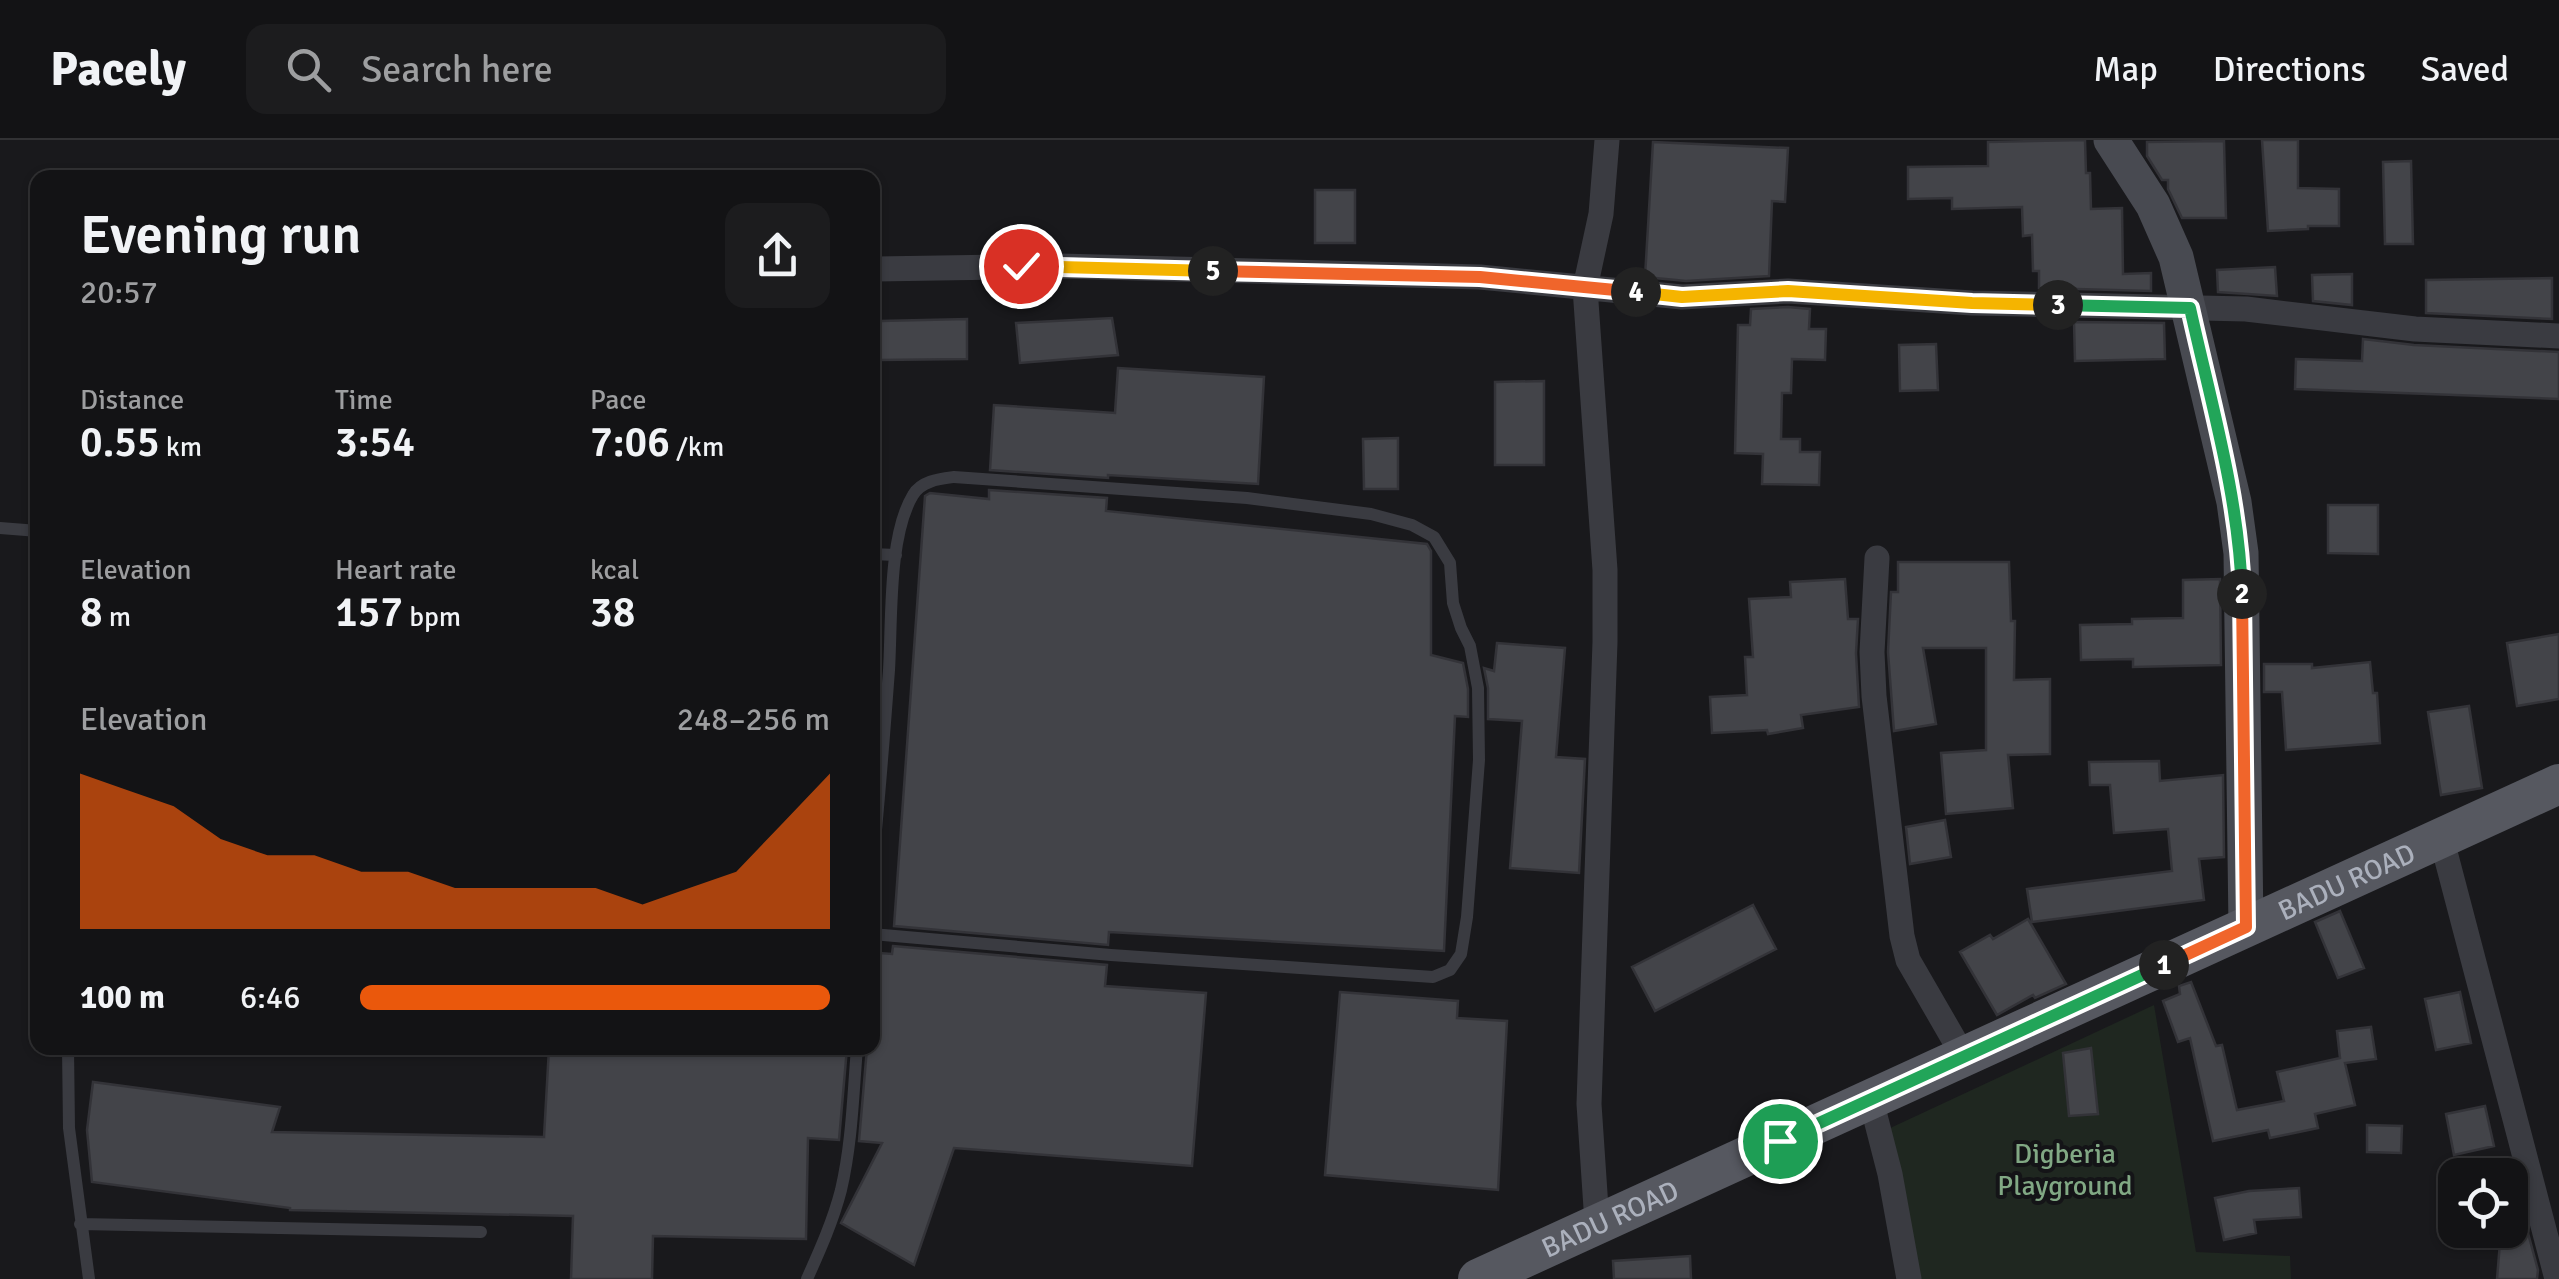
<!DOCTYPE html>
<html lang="en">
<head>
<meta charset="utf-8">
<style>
  body { margin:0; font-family:Signika,sans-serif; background:#1c1c1e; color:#f1f3f6; height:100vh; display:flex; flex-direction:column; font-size:38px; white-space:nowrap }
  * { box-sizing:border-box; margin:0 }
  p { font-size:32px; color:#9d9ea0 }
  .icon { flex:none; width:55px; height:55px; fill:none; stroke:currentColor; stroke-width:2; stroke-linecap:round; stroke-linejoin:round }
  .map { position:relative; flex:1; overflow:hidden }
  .drawer { position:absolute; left:30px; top:30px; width:850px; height:885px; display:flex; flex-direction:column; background:#131315; border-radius:20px; box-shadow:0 2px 8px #0004,0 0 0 2px #323234 }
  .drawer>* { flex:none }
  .controls { position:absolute; left:2438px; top:1018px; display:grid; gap:20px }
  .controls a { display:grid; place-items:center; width:90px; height:90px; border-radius:20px; background:#131315; box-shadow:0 2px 8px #0004,0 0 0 2px #323234; font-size:50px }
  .pin { position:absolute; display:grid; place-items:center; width:85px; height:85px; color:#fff; margin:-42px; border:5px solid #fff; border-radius:50%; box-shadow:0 2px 10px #0007 }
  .km { position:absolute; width:50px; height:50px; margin:-25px; border-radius:50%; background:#222; color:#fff; font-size:28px; line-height:50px; text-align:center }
  .round { display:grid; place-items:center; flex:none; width:105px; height:105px; border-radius:20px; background:#1c1c1e }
  .headline { display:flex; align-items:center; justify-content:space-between; height:170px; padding:0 50px }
  h1 { font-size:55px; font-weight:600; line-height:75px }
  .figures { display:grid; grid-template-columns:repeat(3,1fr); gap:15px; height:170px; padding:10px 50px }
  .figures div { display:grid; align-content:center }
  .figures b { font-size:42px; font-weight:600 }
  .figures small { font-size:28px; font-weight:400 }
  .figures p { font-size:28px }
  .chart { height:280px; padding:20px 50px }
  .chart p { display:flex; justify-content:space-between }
  .chart svg { width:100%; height:180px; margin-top:10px; fill:#ea580c; opacity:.7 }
  ul { padding:0 50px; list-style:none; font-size:32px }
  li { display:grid; grid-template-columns:160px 120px 1fr; align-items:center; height:75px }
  li i { height:25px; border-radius:12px; background:#ea580c }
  header { display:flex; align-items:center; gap:60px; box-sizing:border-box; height:140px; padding:0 50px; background:#131315; border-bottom:2px solid #323234 }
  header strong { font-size:48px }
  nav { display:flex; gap:55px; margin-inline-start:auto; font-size:35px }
  .search { width:700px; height:90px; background:#1c1c1e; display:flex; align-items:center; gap:25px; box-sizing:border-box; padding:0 35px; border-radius:20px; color:#9d9ea0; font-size:38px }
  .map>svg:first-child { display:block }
  .green { fill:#1f2720 }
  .building { fill:#434449; stroke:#333338; stroke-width:2.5 }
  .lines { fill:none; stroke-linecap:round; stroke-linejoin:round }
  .lane { stroke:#3a3b41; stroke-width:12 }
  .street { stroke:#3a3b41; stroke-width:25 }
  .secondary { stroke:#484a51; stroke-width:35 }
  .primary { stroke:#565860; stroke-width:40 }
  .split-1-casing { stroke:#fff; stroke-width:20 }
  .split-2-casing { stroke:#fff; stroke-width:20 }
  .split-3-casing { stroke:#fff; stroke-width:20 }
  .split-4-casing { stroke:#fff; stroke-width:20 }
  .split-5-casing { stroke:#fff; stroke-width:20 }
  .split-6-casing { stroke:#fff; stroke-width:20 }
  .split-1 { stroke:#22a559; stroke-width:12 }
  .split-2 { stroke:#f0652b; stroke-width:12 }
  .split-3 { stroke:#22a559; stroke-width:12 }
  .split-4 { stroke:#f5b400; stroke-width:12 }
  .split-5 { stroke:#f0652b; stroke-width:12 }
  .split-6 { stroke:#f5b400; stroke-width:12 }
  .labels { text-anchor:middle; stroke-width:8; stroke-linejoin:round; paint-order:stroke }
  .street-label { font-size:28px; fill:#abb0bc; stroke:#141417 }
  .park-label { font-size:28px; fill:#81a884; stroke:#141417 }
</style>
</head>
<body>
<header>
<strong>Pacely</strong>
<div class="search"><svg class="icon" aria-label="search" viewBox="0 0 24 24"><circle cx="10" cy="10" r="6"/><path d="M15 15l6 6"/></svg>Search here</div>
<nav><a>Map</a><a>Directions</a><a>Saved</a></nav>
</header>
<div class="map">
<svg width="2559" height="1139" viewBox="0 0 2559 1139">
  <rect width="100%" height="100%" fill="#19191c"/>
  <path class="green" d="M2154,865L2196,1112L2290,1116L2291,1139H1904L1886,990Z"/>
  <path class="building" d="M2085,0L2086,33H2090L2091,69L2122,68L2123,134L2151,133V151L2039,148V131H2033L2032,95L2023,96L2022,67L1952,69V58L1908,59V27L1988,26V2Z
    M2262,0H2298V48L2339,49V86H2308V89L2268,91Z
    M2224,1L2226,78H2182L2168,49V40H2162L2147,16V2Z
    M1653,2L1788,8L1785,62L1772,61L1769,136L1686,141L1645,137Z
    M2411,21L2413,104H2385L2383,22Z
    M1315,50H1355V103H1315Z
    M2275,127L2277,156L2218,152L2217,130Z
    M2352,134V165L2313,161L2312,135Z
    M2552,138V179L2426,173V140Z
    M1788,167L1810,169L1809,189H1826L1825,220L1792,219L1791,253H1782L1781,299H1800V312H1820L1819,345L1762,344L1763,314L1735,313L1738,185H1750L1751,169Z
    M1112,178L1118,215L1020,223L1016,183Z
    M967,179V219L880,220V181Z
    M2074,182L2164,183L2165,219L2075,221Z
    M2363,199L2414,205L2559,212V259L2295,249L2296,219L2362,221Z
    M1936,204L1938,250L1900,251L1899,205Z
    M1118,228L1264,237L1258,344L1108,335V338L990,330L994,265L1115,273Z
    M1544,241V325H1495V242Z
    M1398,298V349H1364L1363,299Z
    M989,350L1107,358L1106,371L1427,404L1431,411V515L1463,523L1468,549V577L1455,576L1444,811L1109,792L1108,805L894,786L925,356L930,353L989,359Z
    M2328,365H2378V414L2328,413Z
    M1898,422H2009L2011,481H2015L2014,540L2050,539V614L2008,615L2013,668L1946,674L1941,613L1986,610V508H1923L1936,584L1894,591L1888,512L1891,452H1898Z
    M1845,439L1848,479H1858L1856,513L1859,567L1801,575L1803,588L1768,594L1767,590L1712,593L1710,557L1747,555L1745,517H1753L1749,459L1791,457L1790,442Z
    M2220,439L2221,525L2133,527V519L2081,520L2080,485L2132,484V479L2183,478V440Z
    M2559,494V559L2517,566L2507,503Z
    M1497,503L1565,508L1556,617L1585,619L1579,733L1510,728L1522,581L1488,579V548L1484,528L1494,531Z
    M2370,522L2373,553H2377L2380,603L2286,610L2282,552H2264V524H2312V528Z
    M2469,566L2482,648L2441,655L2428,572Z
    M2159,621L2160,641L2223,635L2224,717L2199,719L2204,760L2032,782L2027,749L2172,731L2168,689L2114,693L2110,645H2090L2089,622Z
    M1945,680L1951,717L1910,724L1906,687Z
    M1753,765L1776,809L1655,871L1632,827Z
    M2340,771L2364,828L2338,838L2315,782Z
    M2028,779L2066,844L2035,858L2033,855L1997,875L1960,812L1990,795L1993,799Z
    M893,806L1107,825L1105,846L1206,853L1192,1026L954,1008L914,1125L841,1083L882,1003L859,1001L867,908H873L880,813L892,814Z
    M2191,842L2216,906L2222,905L2237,970L2284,961L2277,932L2340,918L2337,891L2371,887L2376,919L2345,923L2355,965L2315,974L2318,988L2270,998L2268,990L2213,1001L2190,898L2178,902L2163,861L2180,854L2179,846Z
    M1340,852L1458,861L1457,878L1507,881L1498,1050L1325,1035Z
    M2460,852L2471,903L2436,910L2425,859Z
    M549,908H847L839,1000L808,998L806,1099L653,1096L652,1139H571L573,1076L290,1070V1068L92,1042L87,990L93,942L280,967L272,992L544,997Z
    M2091,908L2098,974L2069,976L2063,913Z
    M2485,966L2494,1006L2454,1015L2446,974Z
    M2367,985L2402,986L2401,1013L2367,1012Z
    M2299,1048L2301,1077L2254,1080L2256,1093L2224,1100L2215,1058L2249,1051Z
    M2510,1071H2522L2538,1130L2537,1139H2497L2501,1090H2510Z
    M1690,1116L1691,1139H1614L1613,1121Z"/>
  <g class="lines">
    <path class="lane" d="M38,279L34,440L38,496
      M0,388L38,391
      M872,414L896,415
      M872,731C879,664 884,597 889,530C892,481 888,396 913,355C921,341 939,339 954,337L1247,358L1371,374L1412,385L1434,397L1450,423L1453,463L1461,488L1470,506L1478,548L1479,620L1467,777L1461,814L1450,830L1433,837L1111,815L872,794
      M68,908L69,988L89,1139
      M80,1084L481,1092
      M807,1139C820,1110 833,1081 841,1050C852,1003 853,955 857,908"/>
    <path class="street" d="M876,129L1060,126L1480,137L1682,157L1788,151L1972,163L2246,169L2415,189L2559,196
      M1877,418L1872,512L1874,556L1902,796L1908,820L1964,917
      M2441,697L2557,1139
      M1871,960L1890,1034L1909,1139
      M1597,1083L1589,964L1605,502V430L1585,148L1601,74L1607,0"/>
    <path class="secondary" d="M2111,0L2153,65L2176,117L2234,362L2241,413L2246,787"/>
    <path class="primary" id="s1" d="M1478,1139L2559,644"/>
  </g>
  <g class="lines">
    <defs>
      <path id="split-1" d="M1780,1001L2164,825"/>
      <path id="split-2" d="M2164,825L2246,787L2242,454"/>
      <path id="split-3" d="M2058,165L2190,168C2211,263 2239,357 2242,454"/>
      <path id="split-4" d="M1636,152L1682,157L1788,151L1972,163L2058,165"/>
      <path id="split-5" d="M1213,131L1480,137L1636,152"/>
      <path id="split-6" d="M1021,126L1213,131"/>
    </defs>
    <use href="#split-1" class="split-1-casing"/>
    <use href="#split-2" class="split-2-casing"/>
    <use href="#split-3" class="split-3-casing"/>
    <use href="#split-4" class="split-4-casing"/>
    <use href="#split-5" class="split-5-casing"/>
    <use href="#split-6" class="split-6-casing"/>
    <use href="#split-1" class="split-1"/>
    <use href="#split-2" class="split-2"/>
    <use href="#split-3" class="split-3"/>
    <use href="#split-4" class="split-4"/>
    <use href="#split-5" class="split-5"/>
    <use href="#split-6" class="split-6"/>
  </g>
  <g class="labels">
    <g class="street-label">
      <text dy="10" stroke="none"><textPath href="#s1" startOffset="955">BADU ROAD</textPath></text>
      <text dy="10" stroke="none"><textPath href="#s1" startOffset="145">BADU ROAD</textPath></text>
    </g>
    <g class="park-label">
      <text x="2065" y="1023">Digberia<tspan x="2065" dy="32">Playground</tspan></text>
    </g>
  </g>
</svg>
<div class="controls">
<a><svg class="icon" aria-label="locate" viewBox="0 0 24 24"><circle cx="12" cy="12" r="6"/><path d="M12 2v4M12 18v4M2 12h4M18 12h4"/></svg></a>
</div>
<div class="pin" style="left:1780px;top:1001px;background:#1e9e55"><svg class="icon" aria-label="arrive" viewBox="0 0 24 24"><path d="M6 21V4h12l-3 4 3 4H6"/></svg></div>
<div class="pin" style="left:1021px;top:126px;background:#d93025"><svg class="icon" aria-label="check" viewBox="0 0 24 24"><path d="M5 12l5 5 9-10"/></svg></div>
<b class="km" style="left:2164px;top:825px">1</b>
<b class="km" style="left:2242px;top:454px">2</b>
<b class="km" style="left:2058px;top:165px">3</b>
<b class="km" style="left:1636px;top:152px">4</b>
<b class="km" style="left:1213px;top:131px">5</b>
<section class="drawer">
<div class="headline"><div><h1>Evening run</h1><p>20:57</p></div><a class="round"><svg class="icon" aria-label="share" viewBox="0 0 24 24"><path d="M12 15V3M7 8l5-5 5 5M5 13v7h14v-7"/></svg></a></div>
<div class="figures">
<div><p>Distance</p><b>0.55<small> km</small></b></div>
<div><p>Time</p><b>3:54</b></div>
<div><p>Pace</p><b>7:06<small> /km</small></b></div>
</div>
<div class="figures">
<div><p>Elevation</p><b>8<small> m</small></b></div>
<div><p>Heart rate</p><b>157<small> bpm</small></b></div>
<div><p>kcal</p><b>38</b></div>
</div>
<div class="chart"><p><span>Elevation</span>248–256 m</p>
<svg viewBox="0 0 160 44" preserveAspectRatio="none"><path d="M0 44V6L10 10L20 14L30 22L40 26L50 26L60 30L70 30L80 34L90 34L100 34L110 34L120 38L130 34L140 30L150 18L160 6V44z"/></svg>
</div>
<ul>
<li><b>100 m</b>6:46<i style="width:100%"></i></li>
</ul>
</section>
</div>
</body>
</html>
